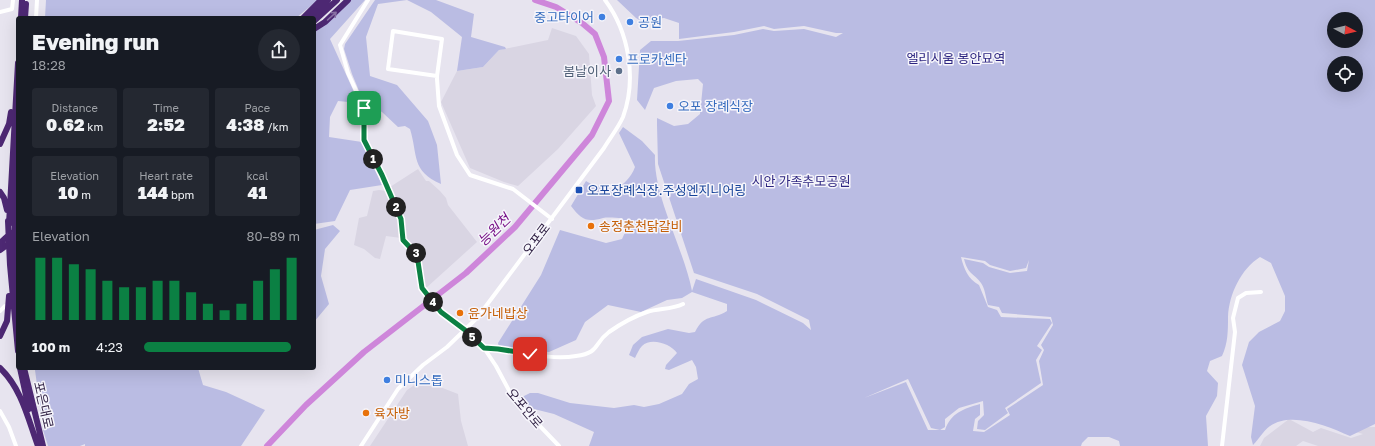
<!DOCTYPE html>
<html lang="en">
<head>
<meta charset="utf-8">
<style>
  body { margin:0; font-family:"Golos Text","Noto Sans KR",sans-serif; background:#242831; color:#f1f3f6; height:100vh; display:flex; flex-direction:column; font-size:15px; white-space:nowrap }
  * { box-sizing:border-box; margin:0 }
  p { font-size:13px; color:#9ea1a6 }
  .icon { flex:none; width:22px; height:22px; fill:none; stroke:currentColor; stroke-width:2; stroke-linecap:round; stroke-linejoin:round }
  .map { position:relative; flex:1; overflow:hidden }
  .side { position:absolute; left:16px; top:16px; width:300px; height:354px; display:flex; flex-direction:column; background:#171b24; border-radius:4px; box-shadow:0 4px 16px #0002 }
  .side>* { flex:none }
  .needle { width:26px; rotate:97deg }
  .tools { position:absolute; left:1327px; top:12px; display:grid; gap:8px }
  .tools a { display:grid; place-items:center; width:36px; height:36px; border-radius:50%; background:#171b24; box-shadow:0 4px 16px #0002; font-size:20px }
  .pin { position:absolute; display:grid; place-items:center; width:34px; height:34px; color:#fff; margin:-17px; border-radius:8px; box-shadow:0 2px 6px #0006 }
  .km { position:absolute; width:20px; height:20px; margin:-10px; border-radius:50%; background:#222; color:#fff; font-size:11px; line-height:20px; text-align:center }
  .round { display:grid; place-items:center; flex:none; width:42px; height:42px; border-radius:21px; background:#242831 }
  .summary { display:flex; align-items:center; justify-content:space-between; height:68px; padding:0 16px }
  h1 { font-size:22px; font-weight:800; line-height:30px }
  .stats { display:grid; grid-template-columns:repeat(3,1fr); gap:6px; height:68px; padding:4px 16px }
  .stats div { display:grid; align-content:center; border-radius:4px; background:#242831; text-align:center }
  .stats b { font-size:17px; font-weight:800 }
  .stats small { font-size:11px; font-weight:400 }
  .stats p { font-size:11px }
  .chart { height:112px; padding:8px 16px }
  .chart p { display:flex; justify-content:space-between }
  .chart svg { width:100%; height:72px; margin-top:4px; stroke:#0b8043; stroke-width:6 }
  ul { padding:0 16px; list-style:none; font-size:13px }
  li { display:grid; grid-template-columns:64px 48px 1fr; align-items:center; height:30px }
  li i { height:10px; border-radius:5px; background:#0b8043 }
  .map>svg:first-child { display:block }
  .built { fill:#d9d5e3 }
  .green { fill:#babce3; fill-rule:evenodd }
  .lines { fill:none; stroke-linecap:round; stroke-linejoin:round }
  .river { stroke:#ce86da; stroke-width:6 }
  .minor { stroke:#fff; stroke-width:4 }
  .highway { stroke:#4d2873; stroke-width:6 }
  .oneway { stroke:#8870a3 }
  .route-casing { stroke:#fff; stroke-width:8 }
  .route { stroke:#0b8043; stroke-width:5 }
  .shop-dot { fill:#3f7fe0; stroke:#f6f5fb; stroke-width:1.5 }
  .service-dot { fill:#5c6f8a; stroke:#f6f5fb; stroke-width:1.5 }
  .transit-dot { fill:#1a4fb4; stroke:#f6f5fb; stroke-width:1.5 }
  .food-dot { fill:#e8710a; stroke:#f6f5fb; stroke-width:1.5 }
  .labels { text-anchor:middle; stroke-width:3; stroke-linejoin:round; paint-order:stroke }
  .shop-label { font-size:13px; fill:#366cbe; stroke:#f6f5fb; text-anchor:start }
  .park-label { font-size:13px; fill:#2d2580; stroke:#f6f5fb }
  .service-label { font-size:13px; fill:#4e5e75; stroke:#f6f5fb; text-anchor:end }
  .transit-label { font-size:13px; fill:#164399; stroke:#f6f5fb; text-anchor:start }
  .food-label { font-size:13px; fill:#c56008; stroke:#f6f5fb; text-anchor:start }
  .street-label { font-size:13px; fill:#2f2043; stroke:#f6f5fb }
  .water-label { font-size:14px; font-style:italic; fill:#781288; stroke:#f6f5fb }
</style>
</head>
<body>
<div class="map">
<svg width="1375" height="446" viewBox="0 0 1375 446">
  <rect width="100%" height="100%" fill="#e7e4ef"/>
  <path class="built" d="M552,28L576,36L589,54L592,95L596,106L558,149L518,186L504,182L470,168L441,102L457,71L483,67L499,50L548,40Z
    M418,169L426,181H429L440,191L446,198L448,205L477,242L425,289L418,255L406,241L403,224L405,220L390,187Z
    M379,190L386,191L392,200L399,218L401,238L386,236L380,259L375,258L364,249L354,245L359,218L367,216L373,191Z
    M422,380L458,394L461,421L468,446H370L407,390Z
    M1289,419L1313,432L1321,428L1351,438L1363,434L1342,428L1375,427V446H1318L1303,441L1296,446H1260L1264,438Z"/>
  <path class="green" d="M46,0H318L296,18H45Z
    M349,0H365L330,39L359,103L338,101L330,117L329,137L362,142L382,185L350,190L335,221L314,224V30Z
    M375,0H436L474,14L471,37L505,47L506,49L499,50L483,67L457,71L462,37L431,12L407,0L378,4L366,37L370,76L397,85L428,121L437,145L441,184C411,171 418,155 410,129L405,126L398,127L382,112L364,103L352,74L344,49L345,44Z
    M617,0H1375V424L1350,436C1328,426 1291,411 1270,426C1263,431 1259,439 1253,445L1251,437L1255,406L1242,365L1249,342L1259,332L1280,321L1285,311V296L1271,263L1260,257C1241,269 1229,294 1228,317C1228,331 1228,343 1222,356L1210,361L1207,371L1218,383L1217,396L1206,416L1208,446H1120L1119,441L1109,437H1088L1082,443L1081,446H589L594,432L554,414L530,408L520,398L530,393H538L570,403L614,408L634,405L644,407L659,404L682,394L689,384L698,379L696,367L692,360L669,370L665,369L666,365L677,353C671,344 651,337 642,346C639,349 637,354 635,358L629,355L633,345L642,337L668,329L689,333L695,332C705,313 711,321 727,311V304L692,292L682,298L667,300L641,312L608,305L585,322L576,340L549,352L499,347L498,343L541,275L560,230L606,243L622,239L628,226L622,218C616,218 608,217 603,218C586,223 581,219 571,206L586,181L591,184L614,190C623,185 631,178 635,167L619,133L623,127L642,141L655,155C653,196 684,249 692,291L696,279L756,300L803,323L811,330L809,320L757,294L694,273L658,164L657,125V118L674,126L688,124L700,114L703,84L698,79L676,81L654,88L645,110L637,100L640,50L651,41H678L734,35L763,29L774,31L804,29L836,37L843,33H836L804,26L774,29L764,26L734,32L679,39V23L664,18L641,21L636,18ZM1334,19H1356V41H1334ZM1334,63H1356V85H1334ZM961,257L985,261L990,265L1010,271L1026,268L1029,260L1027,271L1010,273L989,267L983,263L964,259C968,275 974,273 981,283C985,288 986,299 988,305L999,307L1002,313L1051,317L1053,325L1041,345L1044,350L1039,361L1043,385L1007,409L1010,415L984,432L973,431L975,419L980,415V404C963,409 951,413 945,430H928L906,382L864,398L908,379L931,428L940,430L945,427V419L959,408L983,401L984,415L978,421L977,429L985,430L1008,413L1005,408L1041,383L1036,360L1042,350L1037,346L1052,323L1050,319L1001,317L997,310L988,307L979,285C968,279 964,269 961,257Z
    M333,225L340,231L325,249L321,276L329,304L314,322V230Z
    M37,368H198L203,385L226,392L265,410L241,446H85V444L80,446H48L43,430L35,370Z"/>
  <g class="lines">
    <path class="river" d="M267,446L306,405L364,352L466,273L515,227L592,135L609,101L604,57L595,34L582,23L556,7L535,0"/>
    <path class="minor" d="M368,0L340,45L348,73L364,108V140L382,175L401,219L403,240L417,255L422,288L441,313L465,330L484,348L496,366L513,398L559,446
      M0,12L12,9L13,0
      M36,18L37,0
      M437,76L388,69L393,31L442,39L437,76V79L439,106L457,155L470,175L513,189L552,219
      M0,311L5,306
      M484,348C514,349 546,361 576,356C600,353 593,344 609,332C619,325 635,316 647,312C659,308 671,310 683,304
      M0,411L9,427L16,446
      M361,446L398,389L423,365L447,347L477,318L604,148C610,138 618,128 623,117C637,79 629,32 605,0
      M1222,446L1235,332L1233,318L1238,298L1246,293L1261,292"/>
    <path class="highway" d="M21,18L22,0
      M25,18L26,4
      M303,18L321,0
      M311,18L328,0
      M314,21L337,0
      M314,29L325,22L348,0
      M18,129L14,248L18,312
      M0,144L9,124L11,112
      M0,192L4,198L7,210
      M8,221L10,265L18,351
      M9,224L18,63
      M0,243L11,233
      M0,250L11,242
      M0,336L7,321L9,296
      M0,368C22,389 28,419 38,446
      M20,368L29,409
      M24,368L43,446"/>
  </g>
  <defs><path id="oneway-shaft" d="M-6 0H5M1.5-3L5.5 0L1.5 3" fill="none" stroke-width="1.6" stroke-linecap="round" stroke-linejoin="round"/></defs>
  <use class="oneway" href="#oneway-shaft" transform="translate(332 16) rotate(-42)"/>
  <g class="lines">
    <defs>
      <path id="route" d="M364,108V140L382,175L401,219L403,240L417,255L422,288L441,312L465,330L484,348L498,349L530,354"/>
    </defs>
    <use href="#route" class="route-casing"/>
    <use href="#route" class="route"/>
  </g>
  <g class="shop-dot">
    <circle cx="602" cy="17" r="4"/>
    <circle cx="630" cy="22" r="4"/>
    <circle cx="619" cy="59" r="4"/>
    <circle cx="670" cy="106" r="4"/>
    <circle cx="387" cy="380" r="4"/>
  </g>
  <circle class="service-dot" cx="619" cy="71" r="4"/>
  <rect class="transit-dot" x="575" y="186" width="8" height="8" rx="2"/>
  <g class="food-dot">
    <circle cx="591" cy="226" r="4"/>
    <circle cx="460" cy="313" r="4"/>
    <circle cx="366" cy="413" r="4"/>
  </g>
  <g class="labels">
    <g class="shop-label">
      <text x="594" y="22" text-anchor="end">중고타이어</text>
      <text x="638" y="27">공원</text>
      <text x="627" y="64">프로카센타</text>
      <text x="678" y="111">오포 장례식장</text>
      <text x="395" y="385">미니스톱</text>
    </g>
    <g class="park-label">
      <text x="956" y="63">엘리시움 봉안묘역</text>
      <text x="801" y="186">시안 가족추모공원</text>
    </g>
    <g class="service-label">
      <text x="611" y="76">봄날이사</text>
    </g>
    <g class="transit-label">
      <text x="587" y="195">오포장례식장.주성엔지니어링</text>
    </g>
    <g class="food-label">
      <text x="599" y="231">송정춘천닭갈비</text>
      <text x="468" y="318">윤가네밥상</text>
      <text x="374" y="418">육자방</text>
    </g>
    <g class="street-label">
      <text transform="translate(536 239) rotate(-53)" y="5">오포로</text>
      <text transform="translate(44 405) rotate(77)" y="5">포은대로</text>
      <text transform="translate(525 408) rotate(50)" y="5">오포안로</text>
    </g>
    <g class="water-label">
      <text transform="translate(494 230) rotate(-44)" y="5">능원천</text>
    </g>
  </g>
</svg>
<div class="tools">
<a><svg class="needle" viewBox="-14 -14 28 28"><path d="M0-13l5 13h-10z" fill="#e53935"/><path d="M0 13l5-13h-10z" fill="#9ea1a6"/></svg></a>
<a><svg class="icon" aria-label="locate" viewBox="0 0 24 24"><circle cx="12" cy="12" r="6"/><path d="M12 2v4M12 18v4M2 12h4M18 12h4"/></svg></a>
</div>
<div class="pin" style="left:364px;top:108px;background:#1e9e55"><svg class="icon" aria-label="arrive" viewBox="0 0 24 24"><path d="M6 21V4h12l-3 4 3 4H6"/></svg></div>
<div class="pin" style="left:530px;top:354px;background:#d93025"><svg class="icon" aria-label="check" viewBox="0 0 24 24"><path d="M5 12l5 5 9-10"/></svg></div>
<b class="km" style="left:373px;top:159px">1</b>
<b class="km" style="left:396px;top:207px">2</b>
<b class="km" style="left:416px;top:253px">3</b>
<b class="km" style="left:433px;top:302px">4</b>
<b class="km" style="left:472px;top:337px">5</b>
<section class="side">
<div class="summary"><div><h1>Evening run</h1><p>18:28</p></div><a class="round"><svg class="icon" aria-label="share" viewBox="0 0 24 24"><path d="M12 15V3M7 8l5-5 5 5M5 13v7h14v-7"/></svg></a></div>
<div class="stats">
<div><p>Distance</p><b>0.62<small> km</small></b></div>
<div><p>Time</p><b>2:52</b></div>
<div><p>Pace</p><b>4:38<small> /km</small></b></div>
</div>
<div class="stats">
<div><p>Elevation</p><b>10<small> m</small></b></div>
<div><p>Heart rate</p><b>144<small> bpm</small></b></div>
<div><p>kcal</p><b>41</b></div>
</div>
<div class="chart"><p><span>Elevation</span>80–89 m</p>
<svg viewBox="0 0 160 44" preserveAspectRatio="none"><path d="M5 44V6M15 44V6M25 44V10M35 44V13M45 44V20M55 44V24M65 44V24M75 44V20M85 44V20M95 44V27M105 44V34M115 44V38M125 44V34M135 44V20M145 44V13M155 44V6"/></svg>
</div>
<ul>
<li><b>100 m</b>4:23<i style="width:94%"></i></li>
</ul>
</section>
</div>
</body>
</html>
